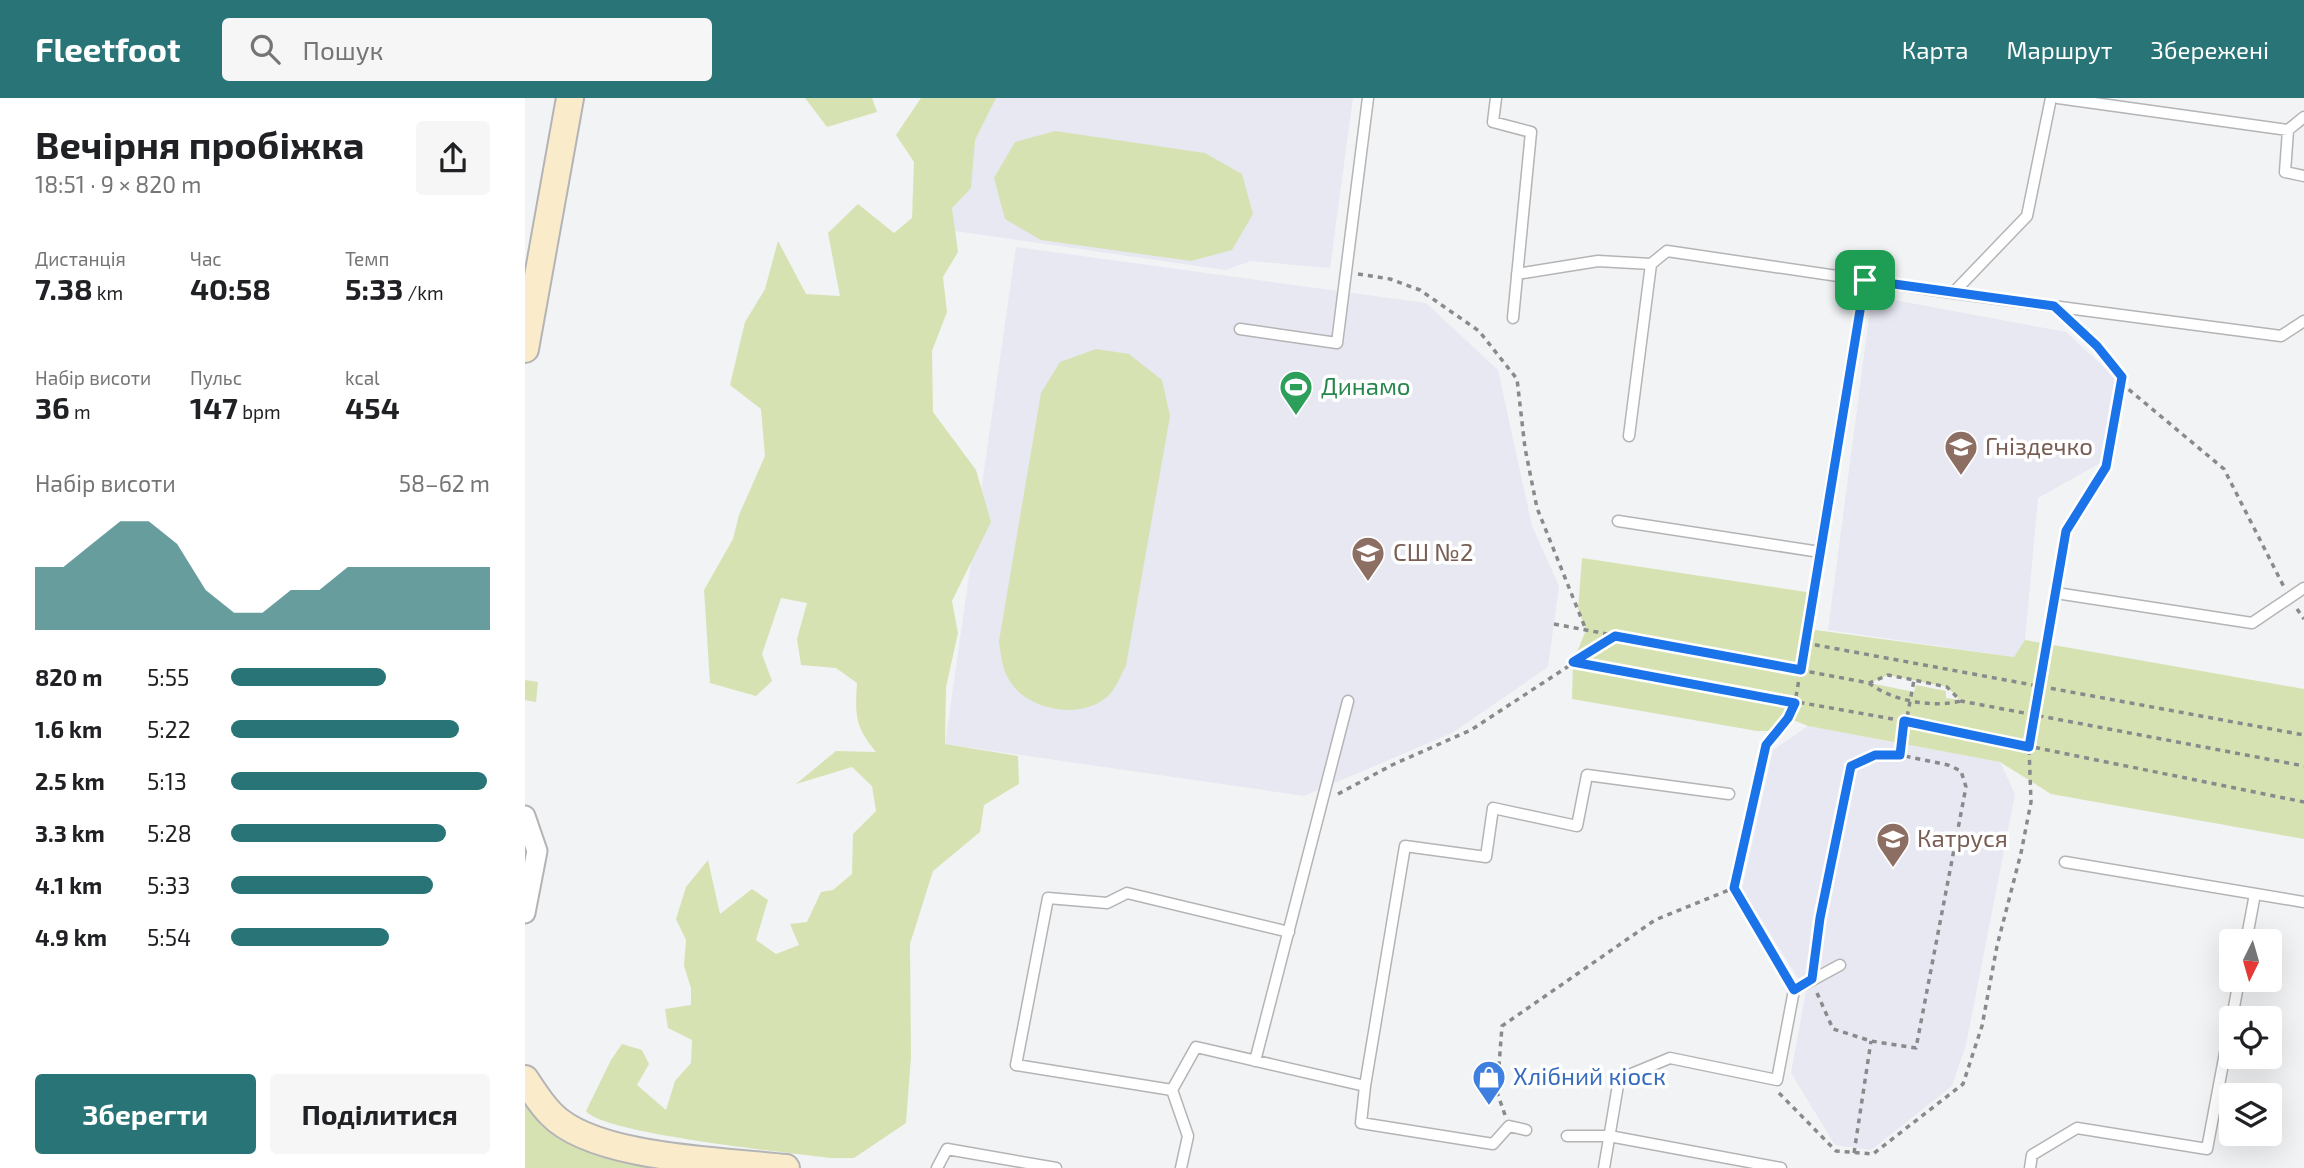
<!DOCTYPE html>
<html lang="uk">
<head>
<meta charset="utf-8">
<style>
  body { margin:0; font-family:"Exo 2",sans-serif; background:#f6f6f6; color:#202124; height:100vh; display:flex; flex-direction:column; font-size:26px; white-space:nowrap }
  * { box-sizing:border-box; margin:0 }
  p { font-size:23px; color:#757577 }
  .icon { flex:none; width:38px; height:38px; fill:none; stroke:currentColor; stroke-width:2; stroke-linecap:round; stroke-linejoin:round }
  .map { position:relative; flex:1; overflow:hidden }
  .details { display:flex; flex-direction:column; background:#fff; width:525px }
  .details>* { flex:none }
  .needle { width:46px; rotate:185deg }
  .buttons { position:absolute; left:1694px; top:831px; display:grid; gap:14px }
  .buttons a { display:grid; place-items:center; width:63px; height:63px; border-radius:7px; background:#fff; box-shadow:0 7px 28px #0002; font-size:35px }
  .pin { position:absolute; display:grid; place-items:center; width:60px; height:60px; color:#fff; margin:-30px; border-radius:14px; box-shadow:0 4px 10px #0006 }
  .round { display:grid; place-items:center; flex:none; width:74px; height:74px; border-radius:7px; background:#f6f6f6 }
  .head { display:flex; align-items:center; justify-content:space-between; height:119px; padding:0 35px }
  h1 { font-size:38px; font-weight:700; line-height:52px }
  .stats { display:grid; grid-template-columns:repeat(3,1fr); gap:10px; height:119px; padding:7px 35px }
  .stats div { display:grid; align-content:center }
  .stats b { font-size:30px; font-weight:700 }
  .stats small { font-size:19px; font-weight:400 }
  .stats p { font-size:19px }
  .chart { height:196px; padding:14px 35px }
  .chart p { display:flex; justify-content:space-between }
  .chart svg { width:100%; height:126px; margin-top:7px; fill:#297476; opacity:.7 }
  .action { display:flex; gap:14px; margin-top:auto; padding:14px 35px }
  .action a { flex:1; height:80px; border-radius:7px; background:#297476; color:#fff; font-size:28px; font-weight:700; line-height:80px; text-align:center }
  .action a+a { background:#f6f6f6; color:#202124 }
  ul { padding:0 35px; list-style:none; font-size:23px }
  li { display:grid; grid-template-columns:112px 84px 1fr; align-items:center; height:52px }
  li i { height:18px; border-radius:9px; background:#297476 }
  header { display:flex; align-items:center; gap:42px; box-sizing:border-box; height:98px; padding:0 35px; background:#297476; color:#fff }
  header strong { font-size:33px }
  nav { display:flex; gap:38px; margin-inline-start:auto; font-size:24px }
  .search { width:490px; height:63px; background:#f6f6f6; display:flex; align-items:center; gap:18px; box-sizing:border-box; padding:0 24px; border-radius:7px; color:#757577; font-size:26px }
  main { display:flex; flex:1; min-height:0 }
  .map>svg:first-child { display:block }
  .built { fill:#e7e8f2 }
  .green { fill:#d7e2b3; fill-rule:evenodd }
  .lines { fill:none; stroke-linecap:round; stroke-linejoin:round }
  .lane-casing { stroke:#b4b4b6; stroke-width:13 }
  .street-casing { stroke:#b4b4b6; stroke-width:23 }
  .secondary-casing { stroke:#b4b4b6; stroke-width:30 }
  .path { stroke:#898a8b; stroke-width:3.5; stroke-dasharray:5 5; stroke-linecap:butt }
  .lane { stroke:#fff; stroke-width:10 }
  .street { stroke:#fff; stroke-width:19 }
  .secondary { stroke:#faebca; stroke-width:26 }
  .route-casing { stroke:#fff; stroke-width:14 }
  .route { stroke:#1a73e8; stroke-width:9 }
  .labels { text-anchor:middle; stroke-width:7; stroke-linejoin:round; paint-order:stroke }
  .leisure-label { font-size:24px; fill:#27864d; stroke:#fff; text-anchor:start }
  .education-label { font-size:24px; fill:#785e54; stroke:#fff; text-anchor:start }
  .shop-label { font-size:24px; fill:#366cbe; stroke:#fff; text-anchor:start }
</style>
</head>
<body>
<header>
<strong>Fleetfoot</strong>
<div class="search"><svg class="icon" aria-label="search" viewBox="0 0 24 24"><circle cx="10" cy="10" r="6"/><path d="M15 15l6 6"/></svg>Пошук</div>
<nav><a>Карта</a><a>Маршрут</a><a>Збережені</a></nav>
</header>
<main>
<section class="details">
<div class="head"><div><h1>Вечірня пробіжка</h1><p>18:51 · 9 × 820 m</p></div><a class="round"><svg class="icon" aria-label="share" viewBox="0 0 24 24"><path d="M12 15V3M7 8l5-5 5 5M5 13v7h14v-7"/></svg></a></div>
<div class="stats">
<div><p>Дистанція</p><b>7.38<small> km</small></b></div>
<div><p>Час</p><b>40:58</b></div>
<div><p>Темп</p><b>5:33<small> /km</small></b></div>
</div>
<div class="stats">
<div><p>Набір висоти</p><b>36<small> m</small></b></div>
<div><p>Пульс</p><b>147<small> bpm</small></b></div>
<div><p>kcal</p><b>454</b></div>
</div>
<div class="chart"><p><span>Набір висоти</span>58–62 m</p>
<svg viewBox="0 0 160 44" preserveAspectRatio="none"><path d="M0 44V22L10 22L20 14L30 6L40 6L50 14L60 30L70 38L80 38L90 30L100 30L110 22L120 22L130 22L140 22L150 22L160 22V44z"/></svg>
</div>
<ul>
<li><b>820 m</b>5:55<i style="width:60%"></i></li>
<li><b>1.6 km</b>5:22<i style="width:88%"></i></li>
<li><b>2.5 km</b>5:13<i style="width:99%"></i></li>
<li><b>3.3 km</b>5:28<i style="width:83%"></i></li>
<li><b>4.1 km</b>5:33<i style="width:78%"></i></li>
<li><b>4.9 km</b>5:54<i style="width:61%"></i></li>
</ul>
<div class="action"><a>Зберегти</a><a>Поділитися</a></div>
</section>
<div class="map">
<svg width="1779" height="1070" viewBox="0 0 1779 1070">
  <rect width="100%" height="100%" fill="#f2f3f5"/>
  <path class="built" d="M449,0H828L805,170L726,163L700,172L423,132Z
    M491,149L901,205L973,272L1007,428L1034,488L1023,569L927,635L779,698L420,646Z
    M1364,201L1541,234L1595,284L1586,359L1513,400L1500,542L1489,559L1303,532L1345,212Z
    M1283,628L1475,664L1490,696L1441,947L1427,988L1346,1052L1310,1047L1266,975L1281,893L1217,791L1248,652Z"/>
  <path class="green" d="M280,0H347L352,14L302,29Z
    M396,0H471L450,42L446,90L427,110L433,154L418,179L422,214L407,253L408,314L451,372L466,424L427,503L433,535L421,589L420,646L493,658L494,686L459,707L455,734L408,773L385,846L386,959L381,1025L329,1060H306C267,1055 78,1036 61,1013L86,962L97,946L117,952L124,966L112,987L141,1012L150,983L166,965L167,942L143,930L140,911L166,907V890L159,868L161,842L151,821L161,789L183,762L195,816L227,791L243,802L231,842L251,856L274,847L265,826L282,824L296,794L308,792L327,776L328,736L351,713L347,688L327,669L271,686L311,653L351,654C330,628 330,618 332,585L311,570L276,567L272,541L282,505L256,500L237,556L247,583L231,598L185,585L179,492L208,441L214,417L240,358L236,311L205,287L220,224L240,191L253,143L281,196L315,198L303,135L333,106L369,135L387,120L389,64L371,37Z
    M530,33L680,55L717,76L728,116L707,152L666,163L516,142L480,121L469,80L490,44Z
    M571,251L604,256L637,282L645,318L601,568C596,577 591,590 584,597C559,622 505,614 486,585C477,572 476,558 474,543L516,295L535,264Z
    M1057,460L1288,495L1283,531L1489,559L1500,542L1779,591V741L1526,696L1475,664L1283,628L1263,620L1253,633H1232L1047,601L1048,564L1061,532L1053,511ZM1363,577L1422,589L1435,602L1421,600V593L1391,587L1389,594L1345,585Z
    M0,582L13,584L11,604L0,602Z
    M0,1006C45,1060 90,1061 155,1070H0Z"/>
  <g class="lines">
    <defs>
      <path id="lane" d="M971,0L968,24L1006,34L988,220
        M1533,0L1763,32L1779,19
        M1763,32L1760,74L1779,78
        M992,176L1073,163L1126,166
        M1428,195L1756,238L1779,223
        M715,231L812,245L843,0
        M1104,338L1126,166L1142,153L1428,195L1502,118L1526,0
        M1093,423L1295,454L1340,182
        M1531,495L1727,525L1779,490
        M1540,764L1779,804
        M1721,844L1730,796
        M1707,920L1714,882
        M730,963L823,603
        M840,988L880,748L961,759L968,710L1052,728L1062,677L1204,696
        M647,992L491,967L523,800L582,805L602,795L764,834
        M1042,1038H1084L1256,1070
        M412,1070L422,1051L531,1070
        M656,1070L663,1038L647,992L671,949L840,988L836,1025L968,1046L984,1028L1001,1032
        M1079,1070L1094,981L1145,960L1252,982L1269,892L1315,867
        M1505,1070L1507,1057L1552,1030L1682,1051L1706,923"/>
      <path id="street" d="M0,718L12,753L0,815"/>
      <path id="secondary" d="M0,251L45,0
        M0,981C8,993 16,1006 26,1016C69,1061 200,1063 261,1070"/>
    </defs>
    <use href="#lane" class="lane-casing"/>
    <use href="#street" class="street-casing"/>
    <use href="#secondary" class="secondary-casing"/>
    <path class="path" d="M833,176L865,181L895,192L954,233L992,281L1000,350L1012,410L1061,532
      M1596,285L1699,371L1759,489
      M1533,481L1541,433L1581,369L1597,279L1571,248L1546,224
      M1772,511L1779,521
      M1029,526L1344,585L1363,577L1389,582L1422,589L1436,603L1779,668
      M1280,545L1779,637
      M1048,564L1379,623L1779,704
      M1344,585C1367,603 1407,610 1436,603
      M813,696L867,667L946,632L1088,539
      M1289,868L1326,668L1350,657H1375
      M1263,881L1209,790L1241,647L1263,620L1270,605L1293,466
      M1292,895L1308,931L1346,943L1391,950L1441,689L1436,673L1423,667L1375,657L1389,582
      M1254,995L1311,1053L1348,1056L1438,986L1457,928L1472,848L1496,755L1506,704L1504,649L1508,616L1528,509
      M980,1017L972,994L977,928L1130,822L1209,790
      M1329,1055L1346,943"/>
    <use href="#lane" class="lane"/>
    <use href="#street" class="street"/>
    <use href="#secondary" class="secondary"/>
  </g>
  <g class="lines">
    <defs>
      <path id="route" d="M1340,182L1529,208L1572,248L1597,279L1581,369L1541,433L1504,649L1379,623L1375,657H1350L1326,668L1295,820L1287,881L1269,892L1209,790L1241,647L1263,620L1270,605L1048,564L1090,538L1276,572Z"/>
    </defs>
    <use href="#route" class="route-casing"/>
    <use href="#route" class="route"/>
  </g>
  <defs>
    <symbol id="stadium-pin" viewBox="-11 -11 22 30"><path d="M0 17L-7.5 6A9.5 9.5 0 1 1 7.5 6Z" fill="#2e9e5b" stroke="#fff"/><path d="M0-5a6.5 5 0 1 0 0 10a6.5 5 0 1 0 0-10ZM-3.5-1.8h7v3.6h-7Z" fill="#fff"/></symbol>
    <symbol id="school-pin" viewBox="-11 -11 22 30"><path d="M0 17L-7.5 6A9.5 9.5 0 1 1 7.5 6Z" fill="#8d6e63" stroke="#fff"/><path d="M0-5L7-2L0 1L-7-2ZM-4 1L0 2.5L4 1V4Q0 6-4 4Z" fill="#fff"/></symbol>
    <symbol id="shop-pin" viewBox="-11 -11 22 30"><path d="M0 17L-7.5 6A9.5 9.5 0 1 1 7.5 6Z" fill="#3f7fe0" stroke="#fff"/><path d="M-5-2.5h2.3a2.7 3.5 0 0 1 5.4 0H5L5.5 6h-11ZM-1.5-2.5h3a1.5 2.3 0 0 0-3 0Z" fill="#fff"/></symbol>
  </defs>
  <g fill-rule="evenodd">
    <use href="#stadium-pin" x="752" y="270" width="38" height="52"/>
    <use href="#school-pin" x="1417" y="330" width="38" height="52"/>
    <use href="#school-pin" x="824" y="436" width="38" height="52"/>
    <use href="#school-pin" x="1349" y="722" width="38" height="52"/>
    <use href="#shop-pin" x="945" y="960" width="38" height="52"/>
  </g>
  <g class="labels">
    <g class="leisure-label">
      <text x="796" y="297">Динамо</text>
    </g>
    <g class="education-label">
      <text x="1460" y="357">Гніздечко</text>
      <text x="868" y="463">СШ №2</text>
      <text x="1392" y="749">Катруся</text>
    </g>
    <g class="shop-label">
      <text x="988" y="987">Хлібний кіоск</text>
    </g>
  </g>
</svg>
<div class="buttons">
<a><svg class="needle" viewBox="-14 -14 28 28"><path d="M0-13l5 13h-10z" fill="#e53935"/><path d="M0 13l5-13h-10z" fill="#757577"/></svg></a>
<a><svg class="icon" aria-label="locate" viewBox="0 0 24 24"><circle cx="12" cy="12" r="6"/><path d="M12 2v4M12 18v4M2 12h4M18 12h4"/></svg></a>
<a><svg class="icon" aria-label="layers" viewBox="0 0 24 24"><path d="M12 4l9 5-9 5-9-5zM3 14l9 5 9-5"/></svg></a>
</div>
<div class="pin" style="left:1340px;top:182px;background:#1e9e55"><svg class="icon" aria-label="arrive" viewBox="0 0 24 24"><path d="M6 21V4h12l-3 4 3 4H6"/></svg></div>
</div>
</main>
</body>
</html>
